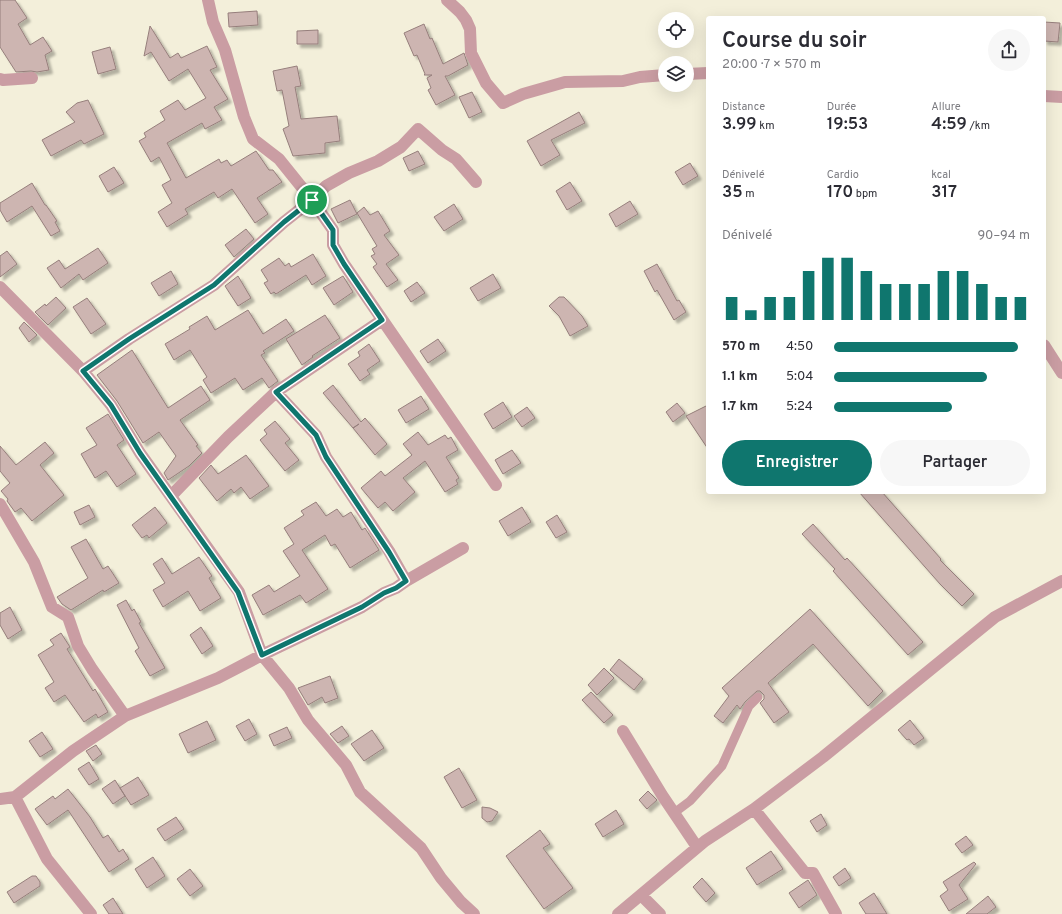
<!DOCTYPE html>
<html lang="fr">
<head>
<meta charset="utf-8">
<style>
  body { margin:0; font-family:Overpass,sans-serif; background:#f7f7f7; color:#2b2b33; height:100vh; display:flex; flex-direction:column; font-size:15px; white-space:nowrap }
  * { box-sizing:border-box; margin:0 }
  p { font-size:13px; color:#7c7c81 }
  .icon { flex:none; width:22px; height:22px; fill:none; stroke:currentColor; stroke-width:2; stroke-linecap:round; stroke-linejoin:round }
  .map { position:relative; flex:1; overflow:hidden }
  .details { position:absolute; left:706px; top:16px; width:340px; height:478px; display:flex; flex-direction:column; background:#fff; border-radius:4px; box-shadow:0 4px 16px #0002 }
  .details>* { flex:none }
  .fabs { position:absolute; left:658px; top:12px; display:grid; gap:8px }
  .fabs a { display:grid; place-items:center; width:36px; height:36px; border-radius:50%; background:#fff; box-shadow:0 4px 16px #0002; font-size:20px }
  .pin { position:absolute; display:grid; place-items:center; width:34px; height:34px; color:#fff; margin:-17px; border:2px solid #fff; border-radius:50%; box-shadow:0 1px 4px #0007 }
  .round { display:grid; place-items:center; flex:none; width:42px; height:42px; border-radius:21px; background:#f7f7f7 }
  .head { display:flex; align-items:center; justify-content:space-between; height:68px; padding:0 16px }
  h1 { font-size:22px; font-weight:600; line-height:30px }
  .stats { display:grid; grid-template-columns:repeat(3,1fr); gap:6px; height:68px; padding:4px 16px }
  .stats div { display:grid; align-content:center }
  .stats b { font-size:17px; font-weight:600 }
  .stats small { font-size:11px; font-weight:400 }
  .stats p { font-size:11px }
  .chart { height:112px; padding:8px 16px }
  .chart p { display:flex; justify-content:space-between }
  .chart svg { width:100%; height:72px; margin-top:4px; stroke:#0f766e; stroke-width:6 }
  .button { display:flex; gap:8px; margin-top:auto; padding:8px 16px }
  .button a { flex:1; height:46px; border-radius:24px; background:#0f766e; color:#fff; font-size:16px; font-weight:600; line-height:46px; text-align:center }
  .button a+a { background:#f7f7f7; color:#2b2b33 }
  ul { padding:0 16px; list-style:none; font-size:13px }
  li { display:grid; grid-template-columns:64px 48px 1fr; align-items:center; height:30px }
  li i { height:10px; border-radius:5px; background:#0f766e }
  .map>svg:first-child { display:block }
  .building { fill:#cdb5b1; stroke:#967f7c; filter:url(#shadow) }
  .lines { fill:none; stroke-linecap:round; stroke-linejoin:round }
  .lane { stroke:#ca9da3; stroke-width:9 }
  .street { stroke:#ca9da3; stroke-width:12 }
  .route-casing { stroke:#fff; stroke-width:8 }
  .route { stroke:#0f766e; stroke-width:5 }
</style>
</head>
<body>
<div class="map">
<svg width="1062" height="914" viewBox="0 0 1062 914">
  <defs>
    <filter id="shadow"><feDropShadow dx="3.5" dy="3.5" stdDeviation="1" flood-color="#0004"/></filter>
  </defs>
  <rect width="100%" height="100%" fill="#f3efda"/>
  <path class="building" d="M0,0H15L27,18L18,24L30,45L43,37L52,51L45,55L49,70L37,72L31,71L16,72L0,47Z
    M257,11L258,25L229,27L228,13Z
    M1044,22L1060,23L1058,42L1044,41Z
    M424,24L430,39L432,38L443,64L464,53L468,65L448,76H445L455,95L436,105L428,90L431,88L427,78L432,75H424L425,74L417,55L414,56L404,33Z
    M150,26L170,58L178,53L181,58L207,46L217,67L210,70L228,99L214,107L222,120L205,129L202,123L167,143L186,178L219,159L221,163L227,160L231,166L256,151L269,170H273L282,182L257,198L268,214L255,223L232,189L218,198L214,192L185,209L188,214L167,227L158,212L172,203L162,185L171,180L159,157L151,162L139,141L146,137L144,133L165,120L160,111L178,100L185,110L206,98L188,69L169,81L151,52L144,56Z
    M318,30V44H297V31Z
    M110,47L116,69L98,74L92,52Z
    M297,66L301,86L295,87L301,119L337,116L340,141L325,143V153L293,156L283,129L289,126L282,90L277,91L273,71Z
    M472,92L482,112L469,118L459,97Z
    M88,100L104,134L84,144L81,140L51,156L42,140L75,122L66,112L77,103Z
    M579,112L585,123L551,140L560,155L541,166L527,141Z
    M418,151L425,164L409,171L403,158Z
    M690,163L698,176L683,185L675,172Z
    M114,167L124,183L108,192L99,176Z
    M570,182L582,201L567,210L556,191Z
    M32,183L45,205H46L57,221L55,222L60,231L51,236L32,206L7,222L0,210V203Z
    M350,200L357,214L338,223L331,209Z
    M630,201L638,214L616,227L609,214Z
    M454,204L463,219L444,231L434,217Z
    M364,207L370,215L378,211L390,231L384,235L399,255L386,264L398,280L387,287L373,267L377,264L371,256L375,254L372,249L377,246L357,213Z
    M246,229L254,239L234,257L225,245Z
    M98,248L108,263L83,280L79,274L61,288L47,268L59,260L65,269Z
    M7,251L17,264L0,277V256Z
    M313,254L326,276L312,285L306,275L276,294L274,292L271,294L264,283L268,281L261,270L279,258L285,266L289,263L291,267Z
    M657,264L677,301L679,300L686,312L674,320L657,290L655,292L644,271Z
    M171,271L178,284L159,296L151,283Z
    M493,274L501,288L478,301L470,288Z
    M238,276L251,298L238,306L225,286Z
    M343,276L353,292L334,305L323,288Z
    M417,282L425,293L411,302L404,291Z
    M56,297L66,308L48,325L35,312L45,304L46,306Z
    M559,297H564L582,316L588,326L570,336L559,316L549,306Z
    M87,298L106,324L91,334L73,307Z
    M248,310L263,334L286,319L294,331L263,351L265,353L261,355L278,381L269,388L262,378L243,390L235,378L211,393L203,380L207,377L190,350L174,360L165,344L190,329L189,327L207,316L215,330Z
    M325,315L340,338L312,356L313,357L302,365L286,339Z
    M24,322L37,335L29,342L19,328Z
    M438,339L446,351L428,363L420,351Z
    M369,344L380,361L367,370L370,374L360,381L348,364L360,356L358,352Z
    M132,350L168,408L201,386L210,400L180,420L198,445L196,446L202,453L189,466L168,480L164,473L176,456L159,432L143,443L117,401L97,375Z
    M333,385L361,422L365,418L387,444L375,455L353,428L359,424L353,428L323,393Z
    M421,396L429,409L406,423L398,410Z
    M503,402L512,417L493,429L484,414Z
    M677,403L685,413L673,422L666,412Z
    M708,405V449L686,416Z
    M527,407L535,418L522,427L514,416Z
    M108,414L124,440L117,445L136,474L117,487L106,471L95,478L81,454L97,445L86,428Z
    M275,421L290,439L285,443L299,460L285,471L260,440L267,434L264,430Z
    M418,432L428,445L445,435L448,439L451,437L458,450L446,457L459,478L456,480L458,484L445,492L425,461L403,478L415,492L393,511L385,502L378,508L361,488L381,471L385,476L412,455L403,444Z
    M45,442L54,453L40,465L64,495L32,521L21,508L15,512L7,501L8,499L1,491L10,483L0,471V446L16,465Z
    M512,450L521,463L503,474L495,460Z
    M246,455L269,486L250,499L241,487L234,493L231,489L217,501L199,478L211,465L218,474Z
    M859,492H882L941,559L940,560L974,594L962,606L940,584Z
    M316,502L326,516L337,509L343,517L351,512L362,530L365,528L379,550L350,568L335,544L331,546L325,535L302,550L328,589L306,603L300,595L263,615L252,595L269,585L274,592L300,576L283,551L294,544L284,528L304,515L301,511Z
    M89,505L95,517L80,525L74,512Z
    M155,507L167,523L149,538L147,535L142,538L132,525Z
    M522,507L531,522L508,536L499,521Z
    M557,515L567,532L556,538L546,522Z
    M813,524L845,560L847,558L923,642L908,655L833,571L835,569L802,534Z
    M86,539L103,569L108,566L119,583L104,592L103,590L71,610L62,604L57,597L88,578L71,547Z
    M199,557L212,576L209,578L221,598L200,611L188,591L163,607L153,590L165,583L153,564L162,558L172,574Z
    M126,600L132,611L134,609L141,622L139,623L165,668L150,676L135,651L139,648L117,605Z
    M10,607L22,630L8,639L0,625V613Z
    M810,609L883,691L868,706L813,644L768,683L789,712L774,723L760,703L764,699V695L760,691H757L745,702L740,709L737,705L723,723L714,716L729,696L722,688Z
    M201,627L213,646L202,654L190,635Z
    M61,633L70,647L67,649L93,691L95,689L108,712L98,718L96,714L84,722L65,695L54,702L45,688L54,682L38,655L54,645L50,640Z
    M619,659L643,679L634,690L610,670Z
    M604,668L614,678L597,695L588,685Z
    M330,676L338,698L325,703L322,697L308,705L298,688Z
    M591,692L613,715L604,723L582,700Z
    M249,719L257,734L245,741L236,726Z
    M910,720L924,738L914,745L909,739L907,740L898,730Z
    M207,721L216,740L188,753L179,734Z
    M342,726L349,736L338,743L330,734Z
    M287,727L292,738L274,746L269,735Z
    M372,730L384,748L364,761L351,744Z
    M42,732L53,749L40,757L29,741Z
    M96,745L102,754L93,761L86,751Z
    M89,762L99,779L89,785L78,769Z
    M459,768L477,800L462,808L444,777Z
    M138,777L149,795L131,805L120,788Z
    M115,780L125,796L113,804L102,789Z
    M68,789L90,817L103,838L108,835L119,852L123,849L129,859L109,872L68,810L47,825L35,809L53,796L55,799Z
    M648,791L657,800L647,809L639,800Z
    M482,807L490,808L498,812L492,821L487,822L482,818Z
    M616,810L624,824L603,837L595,824Z
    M821,814L827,825L817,832L810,821Z
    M176,817L184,829L165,841L157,829Z
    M540,830L550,844L543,848L573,888L544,909L506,856Z
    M966,836L973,845L962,853L955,844Z
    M771,851L783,869L757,885L746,868Z
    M153,857L165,876L147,888L135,869Z
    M974,862L976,864L959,885L968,899L949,911L940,896L948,890L943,882Z
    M845,868L851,878L839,886L833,877Z
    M190,869L203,886L190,896L177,879Z
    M32,876H36L40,882V886L14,903L7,892Z
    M702,878L715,893L706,902L693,887Z
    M808,880L817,895L799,908L789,893Z
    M874,893L887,914H866L859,903Z
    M988,896L996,907L987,914H966Z
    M113,898L123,914H109L103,905Z"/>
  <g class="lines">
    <path class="lane" d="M674,813L690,801L722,766L749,706L758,697"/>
    <path class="street" d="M208,0L213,22L225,50L244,117L253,139L279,159L312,200L333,230V245L344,264L496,485
      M447,0L460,12L466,20L470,29L471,53L486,83L503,103L523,94L565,82L623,81L640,77L665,75
      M687,74L708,73
      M0,79L3,80L32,78
      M1044,96L1062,97
      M0,287L83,371L111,405L140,453L239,592L262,655L289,688L308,720L346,765L360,792L421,848L441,878L461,902L474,914
      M1044,345L1062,373
      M83,371L129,339L214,285L284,222L312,200L326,186L349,173L378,161L401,147L418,129L442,150L456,159L476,182
      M276,392L316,435L326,457L389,551L406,581
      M171,496L228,437L276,392L382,320
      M0,504L34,562L52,607L68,617L78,646L92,669L125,716
      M623,731L662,795L697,847
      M15,797L47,859L91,914
      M0,799L15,797L73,751L125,716L218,678L262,655L362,607L384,593L396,588L406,581L463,548
      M754,809L805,873H813L836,914
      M641,895L660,914
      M618,914L705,841L754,809L823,757L995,617L1062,581"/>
  </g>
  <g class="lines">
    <defs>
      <path id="route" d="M312,200L333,230V245L344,264L382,320L276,392L316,435L326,457L389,552L406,581L396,588L384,593L362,607L262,655L238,592L140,453L111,405L83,371L129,339L214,285L284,222Z"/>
    </defs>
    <use href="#route" class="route-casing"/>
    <use href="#route" class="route"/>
  </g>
</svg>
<div class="fabs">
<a><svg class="icon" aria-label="locate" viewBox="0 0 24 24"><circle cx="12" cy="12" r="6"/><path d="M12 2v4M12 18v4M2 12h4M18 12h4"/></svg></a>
<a><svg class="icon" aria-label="layers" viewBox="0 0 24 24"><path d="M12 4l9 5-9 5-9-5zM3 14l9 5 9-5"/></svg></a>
</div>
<div class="pin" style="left:312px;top:200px;background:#1e9e55"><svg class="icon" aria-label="arrive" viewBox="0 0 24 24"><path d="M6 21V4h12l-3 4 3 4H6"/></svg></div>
<section class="details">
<div class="head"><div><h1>Course du soir</h1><p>20:00 · 7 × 570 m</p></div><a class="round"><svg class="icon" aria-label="share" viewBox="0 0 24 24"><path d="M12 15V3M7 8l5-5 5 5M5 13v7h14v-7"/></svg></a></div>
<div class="stats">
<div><p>Distance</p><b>3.99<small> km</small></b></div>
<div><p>Durée</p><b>19:53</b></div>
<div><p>Allure</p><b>4:59<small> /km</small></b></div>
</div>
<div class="stats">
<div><p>Dénivelé</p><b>35<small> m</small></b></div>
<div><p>Cardio</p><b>170<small> bpm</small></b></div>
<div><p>kcal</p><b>317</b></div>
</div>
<div class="chart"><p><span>Dénivelé</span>90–94 m</p>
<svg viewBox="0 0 160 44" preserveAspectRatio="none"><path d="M5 44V30M15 44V38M25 44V30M35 44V30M45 44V14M55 44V6M65 44V6M75 44V14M85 44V22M95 44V22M105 44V22M115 44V14M125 44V14M135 44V22M145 44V30M155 44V30"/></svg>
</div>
<ul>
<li><b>570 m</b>4:50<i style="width:94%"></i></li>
<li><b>1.1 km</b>5:04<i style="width:78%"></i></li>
<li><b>1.7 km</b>5:24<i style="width:60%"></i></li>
</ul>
<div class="button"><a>Enregistrer</a><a>Partager</a></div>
</section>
</div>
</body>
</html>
